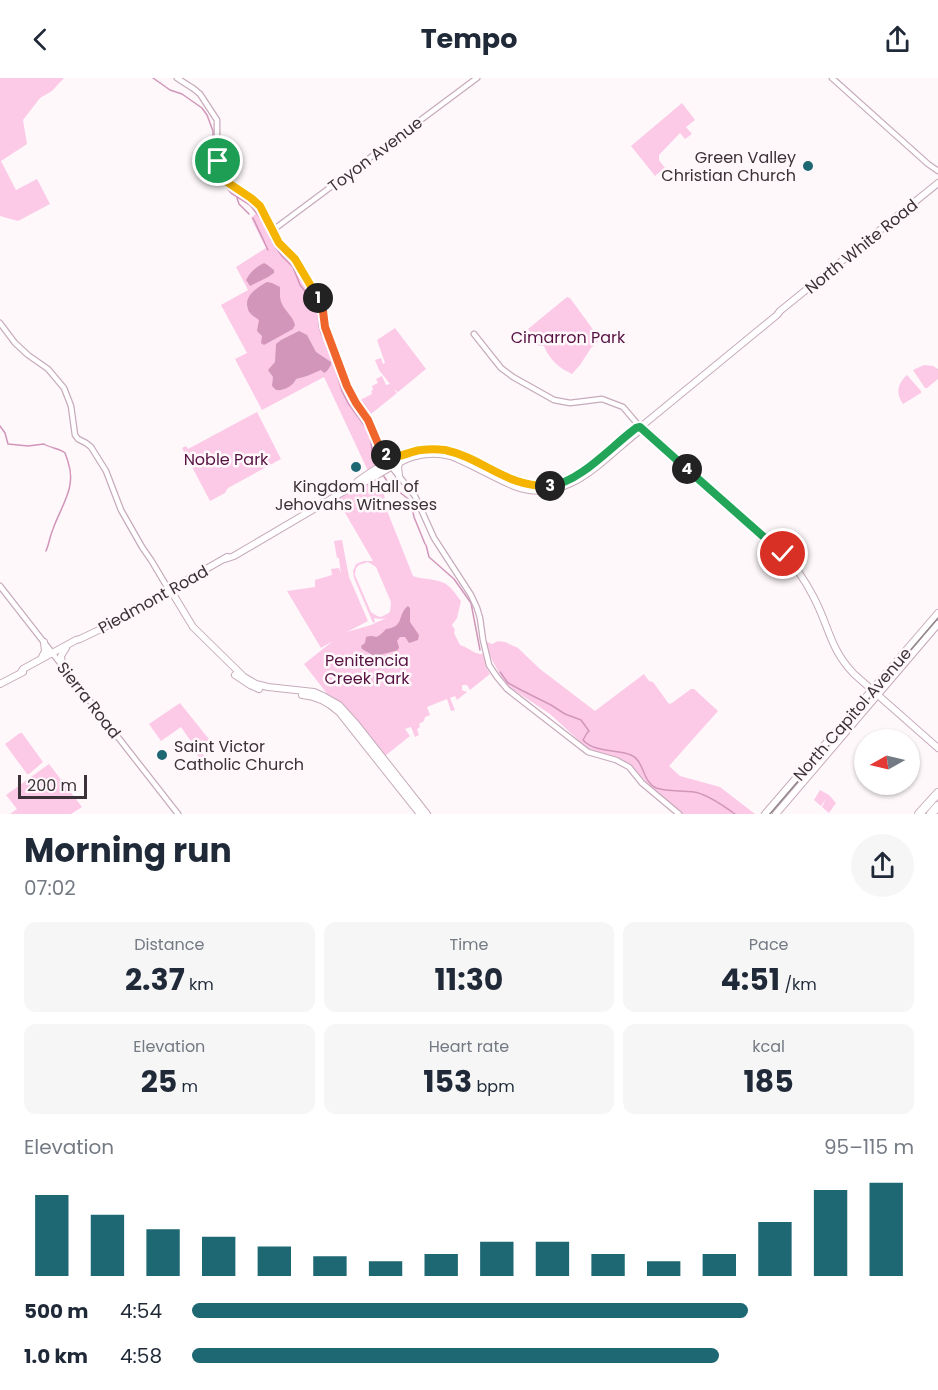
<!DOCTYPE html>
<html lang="en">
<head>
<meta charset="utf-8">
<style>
  body { margin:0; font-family:Poppins,sans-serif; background:#f6f6f7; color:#1f2937; height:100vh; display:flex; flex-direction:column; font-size:22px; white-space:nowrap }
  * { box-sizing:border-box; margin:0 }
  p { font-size:20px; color:#747a83 }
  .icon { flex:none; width:33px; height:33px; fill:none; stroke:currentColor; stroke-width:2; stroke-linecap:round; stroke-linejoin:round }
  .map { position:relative; height:736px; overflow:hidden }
  .drawer { display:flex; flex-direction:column; background:#fff; flex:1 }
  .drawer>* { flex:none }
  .needle { width:39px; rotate:262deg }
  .tools { position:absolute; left:854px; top:651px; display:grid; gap:12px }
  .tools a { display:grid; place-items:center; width:66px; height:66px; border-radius:50%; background:#fff; box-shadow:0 2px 4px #0004; font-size:30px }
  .scale { position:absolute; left:18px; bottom:15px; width:69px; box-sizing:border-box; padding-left:6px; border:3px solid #3c3138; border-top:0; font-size:16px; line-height:21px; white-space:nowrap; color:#3c3138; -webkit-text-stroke:4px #fef8fb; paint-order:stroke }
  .pin { position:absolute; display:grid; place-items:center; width:51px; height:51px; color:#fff; margin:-26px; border:3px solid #fff; border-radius:50%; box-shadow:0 2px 6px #0007 }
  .km { position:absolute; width:30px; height:30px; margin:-15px; border-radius:50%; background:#222; color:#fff; font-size:16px; line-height:30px; text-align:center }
  .round { display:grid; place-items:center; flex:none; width:63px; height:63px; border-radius:32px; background:#f6f6f7 }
  .headline { display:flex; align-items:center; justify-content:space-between; height:102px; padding:0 24px }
  h1 { font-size:33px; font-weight:700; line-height:45px }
  .metrics { display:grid; grid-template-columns:repeat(3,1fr); gap:9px; height:102px; padding:6px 24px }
  .metrics div { display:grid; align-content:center; border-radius:12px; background:#f6f6f7; text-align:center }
  .metrics b { font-size:30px; font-weight:700 }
  .metrics small { font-size:16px; font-weight:400 }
  .metrics p { font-size:16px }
  .chart { height:168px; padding:12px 24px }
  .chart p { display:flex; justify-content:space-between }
  .chart svg { width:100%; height:108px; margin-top:6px; stroke:#1d6873; stroke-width:6 }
  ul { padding:0 24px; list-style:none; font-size:20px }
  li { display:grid; grid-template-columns:96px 72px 1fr; align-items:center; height:45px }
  li i { height:15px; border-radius:8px; background:#1d6873 }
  header { display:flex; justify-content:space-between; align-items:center; height:78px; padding:0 24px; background:#fff; font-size:27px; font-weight:700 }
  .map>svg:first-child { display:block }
  .green { fill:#fccae7; fill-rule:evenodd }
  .water { fill:#d196b9 }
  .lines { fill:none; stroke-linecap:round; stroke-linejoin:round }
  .stream { stroke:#d196b9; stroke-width:1.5 }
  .minor-casing { stroke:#c7abbb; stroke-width:7 }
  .major-casing { stroke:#c7abbb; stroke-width:8 }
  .highway-casing { stroke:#c7abbb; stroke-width:10 }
  .minor { stroke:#fff; stroke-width:4.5 }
  .major { stroke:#fff; stroke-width:6 }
  .highway { stroke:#fff; stroke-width:8 }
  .tram { stroke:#92898e; stroke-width:1.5 }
  .split-1-casing { stroke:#fff; stroke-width:12 }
  .split-2-casing { stroke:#fff; stroke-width:12 }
  .split-3-casing { stroke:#fff; stroke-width:12 }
  .split-4-casing { stroke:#fff; stroke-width:12 }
  .split-5-casing { stroke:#fff; stroke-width:12 }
  .split-1 { stroke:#f5b400; stroke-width:8 }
  .split-2 { stroke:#f0652b; stroke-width:8 }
  .split-3 { stroke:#f5b400; stroke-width:8 }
  .split-4 { stroke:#22a559; stroke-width:8 }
  .split-5 { stroke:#22a559; stroke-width:8 }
  .poi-dot { fill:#1d6873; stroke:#fef8fb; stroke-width:2 }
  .labels { text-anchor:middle; stroke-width:5; stroke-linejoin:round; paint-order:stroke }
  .street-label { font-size:16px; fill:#3c3138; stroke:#fef8fb }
  .poi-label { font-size:16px; fill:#3c3138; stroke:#fef8fb; text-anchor:end }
  .park-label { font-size:16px; fill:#571242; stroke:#fef8fb }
</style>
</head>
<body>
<header><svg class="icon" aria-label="back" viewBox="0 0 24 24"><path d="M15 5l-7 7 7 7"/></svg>Tempo<svg class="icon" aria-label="share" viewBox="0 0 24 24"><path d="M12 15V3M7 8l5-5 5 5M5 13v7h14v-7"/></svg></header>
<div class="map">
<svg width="938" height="736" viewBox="0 0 938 736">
  <rect width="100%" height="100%" fill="#fef8fb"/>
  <path class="green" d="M0,0H64L52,13L40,20L23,42L27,66L1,83L16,112L37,101L50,126L18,143L0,138Z
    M682,25L695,42L686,49L692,56L685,61L680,55L659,77V82L665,90L655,98L631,68Z
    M261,131L277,166L294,183L318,224L323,249L343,308L373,359L382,384L368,393L324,299L262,332L235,281L247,275L221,227L248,212L236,189L266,170L251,140Z
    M567,219L570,220L600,261L591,270L580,287L572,296C559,290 549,281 544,268H539L528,251Z
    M395,250L426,291L398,314L394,311L397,315L371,336H369L360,322L372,316L371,313L373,312L372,308L378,305L376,301L382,298L386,307L390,306L379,292L375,282L381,280L383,286L385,285L377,262Z
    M924,287L933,288L938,291V301L927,310H925L913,292Z
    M907,297L921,313V315L903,326C895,315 898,305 907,297Z
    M257,334L281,381L228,410L225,415L210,423L182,370L186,368L188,371Z
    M379,398L383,408L386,430L413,498C418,500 422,500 428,501C448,504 449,507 461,523L457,540L452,547L455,552L454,555L460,567C468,569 475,577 483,576L486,589L490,596L470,612L467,607H462V612L467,614L457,622L455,618L450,620L455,632L451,633L447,621L427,629L430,637L425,639L424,643L419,646L420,649L417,651L419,657L415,659L411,649L405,651L410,658L385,678L351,635L342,626L328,617L304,586L333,563L321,570L287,513L315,509V502L332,497L331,491L339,490L341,496L339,480H337L334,463L342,462L349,499L368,543L347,554L371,547L386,540L380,541L374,540L375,544L373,545L354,500L353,493L356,486L364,483H373L337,421ZM368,484L376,489L391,524L390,534L387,536L381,539L377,538L371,534L355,497L356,490L359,487Z
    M498,563L505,564L518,570L540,591L595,633L644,596L649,603L653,604L669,626L672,625L691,611H694L718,633L669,688L680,698L720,709L755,736H683L652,710L629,686L621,681L594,674L587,670L550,636L506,607L492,582L486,566L487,564L492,566Z
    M180,625L212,665L201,674L207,681L203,685L197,677L199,675L181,649L161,663L149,646Z
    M20,655H22L43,684L29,696H27L5,666Z
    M49,686L82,729L71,736H10L17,731L6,717Z
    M820,712L829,717L836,725L829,735L822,729L826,721L821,728L814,722Z"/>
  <path class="water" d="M264,185L266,186L274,192V195L268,199L250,208L246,202C250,194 256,189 264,185Z
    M267,204L272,205L280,209C280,212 280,216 280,219C281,231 293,237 295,247L293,251L264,267L261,265L262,258L257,253L259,242C255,239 249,236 248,231C243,218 258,209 267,204Z
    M299,253L307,257L316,274L331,284V287L327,293L324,295L321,292L307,298L296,301C293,308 284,313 276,312L272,308L273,299L268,292L275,284L276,266L281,262Z
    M408,528L410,530V544L419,557L418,562L409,565L405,559H400L397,563L399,569L398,572C390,575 383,575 376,579L362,571L361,568L365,565L366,559C378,555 373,565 386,551C405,549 397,536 408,528Z"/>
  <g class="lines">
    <path class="stream" d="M153,0L170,12L182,16L202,30L207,37L213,53V64L210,81V89L231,115L250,127L262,142L274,167L282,178L293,189L300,207L312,222L318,232L319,248L321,255L327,265L333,282L342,313L348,325L367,351L370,359
      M237,120L239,126L249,136
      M253,140L268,172
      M0,348L5,355L8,366L28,368L44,366C50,370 62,371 65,375C65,375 68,383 68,384C77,409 61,428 53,451C50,458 49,466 46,473
      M371,361L372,374L377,388
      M383,397L389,406L407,420L411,424L414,439L425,466
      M426,467L429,479L454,501L471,525L480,572
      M500,594L508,605L521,612L551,627L565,636L581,642L589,653L587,655L583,662C595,675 616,671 631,677C644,682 642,703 656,710C668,714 682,712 694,714C707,716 724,728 735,736"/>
    <defs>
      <path id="minor" d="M177,0L194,11L200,16L217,42V80L220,91L224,100L233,109L251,120L260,128L279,165L295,181L320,223L328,257L351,317L368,342L386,382L415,418L434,460L471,517L477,530L480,540L483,562L489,587L497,599L507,611L588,674L616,682L629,689L642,705L679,736
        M832,0L928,86L938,93
        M273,152L477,0
        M0,245L15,265L28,277L48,291L64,310L71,328L75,357L78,361L86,365L91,369L106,393L121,432L142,469L151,482L169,512
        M474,256L501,290L513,299L554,322L570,325L602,321L623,329L640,349
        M0,508L178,736"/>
      <path id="major" d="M640,349L783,476C795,488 805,502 813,518C829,547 829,570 854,596L938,670
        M382,375L390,379L398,378
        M399,398L398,389L400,383
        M358,403C383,385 410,369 442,372
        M517,404C539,411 559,409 578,397L635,351
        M225,481L234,478L353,408C356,407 359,406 362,405C368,403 373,399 379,396C404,381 421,371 451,378C473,387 493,399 514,408C566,428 602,382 639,353L643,347L777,237L780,233L938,105
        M169,512L173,516L193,549L244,599L256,606L268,609L314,614L325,619L339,627L357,647L427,736
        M42,579L45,573L44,564
        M62,588L61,578L66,570
        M21,594L23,591L76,562L80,561L103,550L227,479
        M235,597L250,607L259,611
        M0,606L23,594
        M302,617C316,618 328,624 339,634L420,736
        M765,736L938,535
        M776,736L938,546"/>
      <path id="highway" d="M919,736L938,715
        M931,736L938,728"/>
    </defs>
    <use href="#minor" class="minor-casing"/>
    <use href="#major" class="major-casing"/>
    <use href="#highway" class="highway-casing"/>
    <use href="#minor" class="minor"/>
    <use href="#major" class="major"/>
    <use href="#highway" class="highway"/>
    <path class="tram" d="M770,736L938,540"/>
  </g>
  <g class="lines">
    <defs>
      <path id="split-1" d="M218,83L222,95L227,104L251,120L260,128L279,165L295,181L318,220"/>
      <path id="split-2" d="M318,220L323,233L325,249L347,308L356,325L368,342L382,375L386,377"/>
      <path id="split-3" d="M386,377C397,382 410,373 421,372C429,371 437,371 445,372C483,380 507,410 550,408"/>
      <path id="split-4" d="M550,408C579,404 608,372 631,354L636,350L640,349L687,391"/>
      <path id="split-5" d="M687,391L783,476"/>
    </defs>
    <use href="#split-1" class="split-1-casing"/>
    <use href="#split-2" class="split-2-casing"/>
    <use href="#split-3" class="split-3-casing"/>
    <use href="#split-4" class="split-4-casing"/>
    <use href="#split-5" class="split-5-casing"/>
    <use href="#split-1" class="split-1"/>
    <use href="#split-2" class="split-2"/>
    <use href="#split-3" class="split-3"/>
    <use href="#split-4" class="split-4"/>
    <use href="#split-5" class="split-5"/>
  </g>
  <g class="poi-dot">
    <circle cx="808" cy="88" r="6"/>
    <circle cx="356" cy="389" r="6"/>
    <circle cx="162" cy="677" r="6"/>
  </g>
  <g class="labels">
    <g class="street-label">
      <text transform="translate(375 76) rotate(-37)" y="6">Toyon Avenue</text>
      <text transform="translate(861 168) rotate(-39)" y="6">North White Road</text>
      <text transform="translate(153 521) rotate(-29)" y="6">Piedmont Road</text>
      <text transform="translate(89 622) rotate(52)" y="6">Sierra Road</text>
      <text transform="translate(852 636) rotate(-49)" y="6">North Capitol Avenue</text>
    </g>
    <g class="poi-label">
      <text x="796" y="85">Green Valley<tspan x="796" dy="18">Christian Church</tspan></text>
      <text x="356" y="414" text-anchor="middle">Kingdom Hall of<tspan x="356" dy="18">Jehovahs Witnesses</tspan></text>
      <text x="174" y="674" text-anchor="start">Saint Victor<tspan x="174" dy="18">Catholic Church</tspan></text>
    </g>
    <g class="park-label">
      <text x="568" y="265">Cimarron Park</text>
      <text x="226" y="387">Noble Park</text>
      <text x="367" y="588">Penitencia<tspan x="367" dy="18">Creek Park</tspan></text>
    </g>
  </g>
</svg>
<div class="tools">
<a><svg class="needle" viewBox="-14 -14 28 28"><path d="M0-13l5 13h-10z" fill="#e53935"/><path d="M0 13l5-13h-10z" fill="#747a83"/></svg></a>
</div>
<div class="scale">200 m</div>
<div class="pin" style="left:218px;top:83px;background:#1e9e55"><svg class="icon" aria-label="arrive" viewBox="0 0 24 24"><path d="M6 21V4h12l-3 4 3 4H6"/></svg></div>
<div class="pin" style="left:783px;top:476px;background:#d93025"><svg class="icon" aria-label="check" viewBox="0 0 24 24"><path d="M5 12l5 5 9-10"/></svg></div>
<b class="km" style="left:318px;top:220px">1</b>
<b class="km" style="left:386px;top:377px">2</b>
<b class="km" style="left:550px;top:408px">3</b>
<b class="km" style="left:687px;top:391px">4</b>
</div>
<section class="drawer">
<div class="headline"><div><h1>Morning run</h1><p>07:02</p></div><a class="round"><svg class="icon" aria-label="share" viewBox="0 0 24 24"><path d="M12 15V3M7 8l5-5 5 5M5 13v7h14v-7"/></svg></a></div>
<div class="metrics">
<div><p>Distance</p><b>2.37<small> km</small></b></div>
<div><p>Time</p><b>11:30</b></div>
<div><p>Pace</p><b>4:51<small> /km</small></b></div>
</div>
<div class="metrics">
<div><p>Elevation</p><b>25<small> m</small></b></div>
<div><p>Heart rate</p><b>153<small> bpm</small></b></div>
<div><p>kcal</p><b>185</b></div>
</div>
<div class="chart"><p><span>Elevation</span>95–115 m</p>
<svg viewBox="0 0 160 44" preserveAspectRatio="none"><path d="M5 44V11M15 44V19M25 44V25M35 44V28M45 44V32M55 44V36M65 44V38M75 44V35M85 44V30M95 44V30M105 44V35M115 44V38M125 44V35M135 44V22M145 44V9M155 44V6"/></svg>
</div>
<ul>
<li><b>500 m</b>4:54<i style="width:77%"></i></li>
<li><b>1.0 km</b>4:58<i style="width:73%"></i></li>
</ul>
</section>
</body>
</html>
